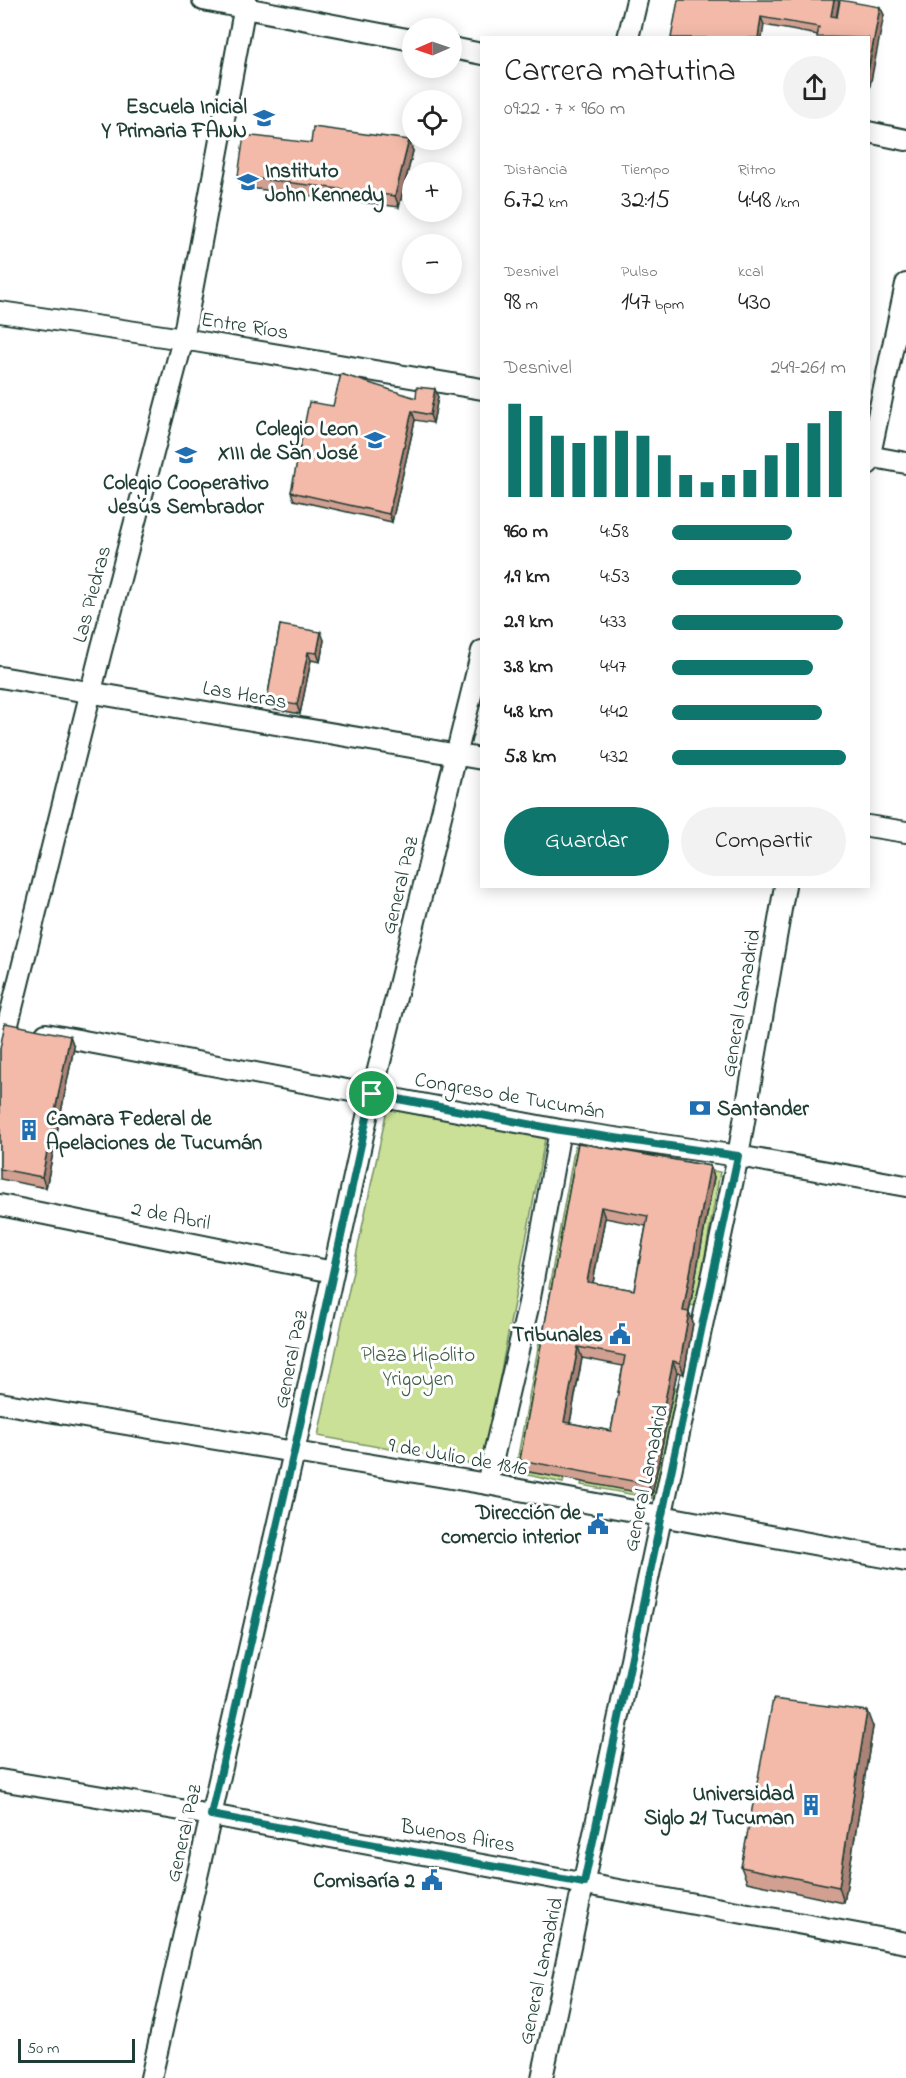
<!DOCTYPE html>
<html lang="es">
<head>
<meta charset="utf-8">
<style>
  body { margin:0; font-family:"Indie Flower",sans-serif; background:#f2f2f2; color:#222; height:100vh; display:flex; flex-direction:column; font-size:22px; white-space:nowrap }
  * { box-sizing:border-box; margin:0 }
  p { font-size:20px; color:#767676 }
  .icon { flex:none; width:33px; height:33px; fill:none; stroke:currentColor; stroke-width:2; stroke-linecap:round; stroke-linejoin:round }
  .map { position:relative; flex:1; overflow:hidden }
  .side { position:absolute; left:480px; top:36px; width:390px; height:852px; display:flex; flex-direction:column; background:#fff; border-radius:0px; box-shadow:0 3px 15px #0003 }
  .side>* { flex:none }
  .needle { width:39px; rotate:268deg }
  .tools { position:absolute; left:402px; top:18px; display:grid; gap:12px }
  .tools a { display:grid; place-items:center; width:60px; height:60px; border-radius:50%; background:#fff; box-shadow:0 3px 15px #0003; font-size:30px }
  .scale { position:absolute; left:18px; bottom:15px; width:117px; box-sizing:border-box; padding-left:6px; border:3px solid #1f3d34; border-top:0; font-size:16px; line-height:21px; white-space:nowrap; color:#1f3d34; -webkit-text-stroke:4px #fff; paint-order:stroke }
  .pin { position:absolute; display:grid; place-items:center; width:51px; height:51px; color:#fff; margin:-26px; border:3px solid #fff; border-radius:50%; box-shadow:0 2px 6px #0007 }
  .round { display:grid; place-items:center; flex:none; width:63px; height:63px; border-radius:32px; background:#f2f2f2 }
  .summary { display:flex; align-items:center; justify-content:space-between; height:102px; padding:0 24px }
  h1 { font-size:33px; font-weight:600; line-height:45px }
  .figures { display:grid; grid-template-columns:repeat(3,1fr); gap:9px; height:102px; padding:6px 24px }
  .figures div { display:grid; align-content:center }
  .figures b { font-size:26px; font-weight:600 }
  .figures small { font-size:16px; font-weight:400 }
  .figures p { font-size:16px }
  .chart { height:168px; padding:12px 24px }
  .chart p { display:flex; justify-content:space-between }
  .chart svg { width:100%; height:108px; margin-top:6px; stroke:#0f766e; stroke-width:6 }
  .button { display:flex; gap:12px; margin-top:auto; padding:12px 24px }
  .button a { flex:1; height:69px; border-radius:36px; background:#0f766e; color:#fff; font-size:24px; font-weight:600; line-height:69px; text-align:center }
  .button a+a { background:#f2f2f2; color:#222 }
  ul { padding:0 24px; list-style:none; font-size:20px }
  li { display:grid; grid-template-columns:96px 72px 1fr; align-items:center; height:45px }
  li i { height:15px; border-radius:8px; background:#0f766e }
  .map>svg:first-child { display:block }
  .green { fill:#c9e096; stroke:#748e65; stroke-width:1.5 }
  .lines { fill:none; stroke-linecap:round; stroke-linejoin:round }
  .minor-casing { stroke:#1f3d34; stroke-width:24 }
  .minor { stroke:#fff; stroke-width:20 }
  .wall { fill:#d1a091; stroke:#1f3d34; stroke-width:1.5; fill-rule:evenodd }
  .shaded-wall { fill:#aa8276; stroke:#1f3d34; stroke-width:1.5 }
  .building { fill:#f3baa9; stroke:#1f3d34; stroke-width:1.5; fill-rule:evenodd }
  .route-casing { stroke:#fff; stroke-width:12 }
  .route { stroke:#0f766e; stroke-width:8 }
  .labels { text-anchor:middle; stroke-width:6; stroke-linejoin:round; paint-order:stroke }
  .poi-label { font-size:21px; font-weight:bold; fill:#1f3d34; stroke:#fff; text-anchor:end }
  .street-label { font-size:21px; fill:#1f3d34; stroke:#fff }
  .park-label { font-size:21px; fill:#415e48; stroke:#fff }
</style>
</head>
<body>
<div class="map">
<svg width="906" height="2078" viewBox="0 0 906 2078">
  <rect width="100%" height="100%" fill="#fff"/>
  <filter id="ink" filterUnits="userSpaceOnUse"><feTurbulence type="fractalNoise" baseFrequency=".0167" numOctaves="2"/><feDisplacementMap in="SourceGraphic" scale="12" xChannelSelector="R" yChannelSelector="G"/><feConvolveMatrix kernelMatrix="1 2 1 2 8 2 1 2 1" color-interpolation-filters="sRGB"/></filter>
  <g filter="url(#ink)">
    <path class="green" d="M389,1100L546,1134L483,1466L318,1436Z
      M575,1146L620,1155L557,1289L549,1288Z
      M629,1156L720,1172L696,1306L690,1305Z
      M539,1343L547,1344L524,1471L564,1478L563,1483L515,1472Z
      M674,1387L680,1388L656,1499L581,1485L582,1482L652,1494Z"/>
    <g class="lines">
      <defs>
        <path id="minor" d="M203,0L412,40
          M628,38L637,0
          M452,48L482,54
          M868,132L906,140
          M0,312L183,339L482,389
          M868,456L906,463
          M868,464L906,284
          M0,677L482,759
          M868,826L906,832
          M46,1034L560,1130L738,1156L906,1186
          M0,1056L101,651L183,339L246,0
          M0,1205L333,1272
          M0,1403L487,1484L906,1561
          M487,1484L529,1303L560,1130
          M0,1780L211,1815L906,1943
          M151,2078L294,1452L372,1094L482,651
          M542,2078L738,1156L785,886"/>
      </defs>
      <use href="#minor" class="minor-casing"/>
      <use href="#minor" class="minor"/>
    </g>
    <path class="wall" d="M678,0L839,2L836,17L880,7L884,15L868,38L818,35L764,25Z
      M311,143L413,151L399,207L242,187L238,176Z
      M438,397L433,423L415,420L392,522L294,500L291,492L333,406L416,398Z
      M280,625L324,640L320,662L311,660L300,714L270,708L267,700Z
      M70,1036L74,1047L46,1188L0,1179V1049Z
      M578,1143L710,1166L714,1177L689,1312L693,1323L684,1374L677,1372L652,1495L524,1471L520,1460ZM605,1218L646,1226L634,1290L593,1283ZM582,1358L623,1366L611,1431L570,1423Z
      M873,1727L844,1903L747,1882L741,1867Z"/>
    <path class="shaded-wall" d="M834,0H838L839,2L835,24L831,16Z
      M880,7L884,15L868,96V71Z
      M761,17L764,25L762,38H758Z
      M409,140L413,151L399,207L395,196Z
      M435,389L438,397L433,423L430,415Z
      M412,411L415,420L392,522L389,514Z
      M321,632L324,640L320,662L317,653Z
      M308,652L311,660L300,714L297,705Z
      M70,1036L74,1047L46,1188L42,1177Z
      M710,1166L714,1177L687,1322L683,1311Z
      M601,1207L605,1218L591,1293L587,1282Z
      M689,1312L693,1323L684,1374L680,1363Z
      M578,1347L582,1358L568,1433L564,1422Z
      M673,1361L677,1372L652,1495L648,1484Z
      M867,1711L873,1727L844,1903L839,1887Z"/>
    <path class="building" d="M678,0H834L831,16L837,17L840,0L880,7L868,71V38L817,37L819,27L761,17L758,38H671Z
      M313,127L409,140L395,196L238,176L244,135L311,143Z
      M341,374L416,398L417,387L435,389L430,415L412,411L389,514L291,492L309,402L333,406Z
      M280,625L321,632L317,653L308,652L297,705L267,700Z
      M5,1023L70,1036L42,1177L0,1169V1049Z
      M578,1143L710,1166L683,1311L689,1312L680,1363L673,1361L648,1484L520,1460ZM601,1207L648,1216L634,1290L587,1282ZM578,1347L625,1356L611,1431L564,1422Z
      M773,1699L867,1711L839,1887L741,1867Z"/>
  </g>
  <g class="lines" filter="url(#ink)">
    <defs>
      <path id="route" d="M372,1094L560,1130L738,1156L584,1883L211,1815L294,1452Z"/>
    </defs>
    <use href="#route" class="route-casing"/>
    <use href="#route" class="route"/>
  </g>
  <defs>
    <symbol id="school-bare" viewBox="-9 -9 18 18"><path d="M0-5L7-2L0 1L-7-2ZM-4 1L0 2.5L4 1V4Q0 6-4 4Z" fill="#1f6fb2" stroke="#fff" stroke-width="2.5" paint-order="stroke"/></symbol>
    <symbol id="bank-bare" viewBox="-9 -9 18 18"><path d="M-6-4H6V4H-6ZM0-2.3a2.3 2.3 0 1 0 0 4.6a2.3 2.3 0 1 0 0-4.6Z" fill="#1f6fb2" stroke="#fff" stroke-width="2.5" paint-order="stroke"/></symbol>
    <symbol id="building-bare" viewBox="-9 -9 18 18"><path d="M-4-6H4V6H1V3H-1V6H-4ZM-2.5-4.3h1.7v1.8h-1.7ZM.8-4.3h1.7v1.8H.8ZM-2.5-1h1.7V.8h-1.7ZM.8-1h1.7V.8H.8Z" fill="#1f6fb2" stroke="#fff" stroke-width="2.5" paint-order="stroke"/></symbol>
    <symbol id="civic-bare" viewBox="-9 -9 18 18"><path d="M-.6-6.5H3V-4.5H.6V-3L4-1V1h2V6H-6V1h2V-1L-.6-3ZM-1.2 2.5V6h2.4V2.5Z" fill="#1f6fb2" stroke="#fff" stroke-width="2.5" paint-order="stroke"/></symbol>
  </defs>
  <g fill-rule="evenodd">
    <use href="#school-bare" x="249" y="103" width="30" height="30"/>
    <use href="#school-bare" x="233" y="167" width="30" height="30"/>
    <use href="#school-bare" x="360" y="425" width="30" height="30"/>
    <use href="#school-bare" x="171" y="440" width="30" height="30"/>
    <use href="#bank-bare" x="685" y="1093" width="30" height="30"/>
    <use href="#building-bare" x="14" y="1115" width="30" height="30"/>
    <use href="#civic-bare" x="605" y="1319" width="30" height="30"/>
    <use href="#civic-bare" x="583" y="1509" width="30" height="30"/>
    <use href="#building-bare" x="796" y="1790" width="30" height="30"/>
    <use href="#civic-bare" x="417" y="1865" width="30" height="30"/>
  </g>
  <g class="labels">
    <g class="poi-label">
      <text x="247" y="113">Escuela Inicial<tspan x="247" dy="24">Y Primaria FANN</tspan></text>
      <text x="265" y="177" text-anchor="start">Instituto<tspan x="265" dy="24">John Kennedy</tspan></text>
      <text x="358" y="435">Colegio Leon<tspan x="358" dy="24">XIII de San José</tspan></text>
      <text x="186" y="489" text-anchor="middle">Colegio Cooperativo<tspan x="186" dy="24">Jesús Sembrador</tspan></text>
      <text x="717" y="1115" text-anchor="start">Santander</text>
      <text x="46" y="1125" text-anchor="start">Camara Federal de<tspan x="46" dy="24">Apelaciones de Tucumán</tspan></text>
      <text x="603" y="1341">Tribunales</text>
      <text x="581" y="1519">Dirección de<tspan x="581" dy="24">comercio interior</tspan></text>
      <text x="794" y="1800">Universidad<tspan x="794" dy="24">Siglo 21 Tucuman</tspan></text>
      <text x="415" y="1887">Comisaría 2</text>
    </g>
    <g class="street-label">
      <text transform="translate(245 325) rotate(9)" y="7">Entre Ríos</text>
      <text transform="translate(91 594) rotate(-75)" y="7">Las Piedras</text>
      <text transform="translate(245 694) rotate(10)" y="7">Las Heras</text>
      <text transform="translate(399 885) rotate(-76)" y="7">General Paz</text>
      <text transform="translate(740 1003) rotate(-80)" y="7">General Lamadrid</text>
      <text transform="translate(510 1095) rotate(10)" y="7">Congreso de Tucumán</text>
      <text transform="translate(171 1215) rotate(11)" y="7">2 de Abril</text>
      <text transform="translate(290 1359) rotate(-78)" y="7">General Paz</text>
      <text transform="translate(458 1456) rotate(10)" y="7">9 de Julio de 1816</text>
      <text transform="translate(645 1478) rotate(-78)" y="7">General Lamadrid</text>
      <text transform="translate(183 1833) rotate(-77)" y="7">General Paz</text>
      <text transform="translate(458 1835) rotate(10)" y="7">Buenos Aires</text>
      <text transform="translate(540 1971) rotate(-78)" y="7">General Lamadrid</text>
    </g>
    <g class="park-label">
      <text x="418" y="1361">Plaza Hipólito<tspan x="418" dy="24">Yrigoyen</tspan></text>
    </g>
  </g>
</svg>
<div class="tools">
<a><svg class="needle" viewBox="-14 -14 28 28"><path d="M0-13l5 13h-10z" fill="#e53935"/><path d="M0 13l5-13h-10z" fill="#767676"/></svg></a>
<a><svg class="icon" aria-label="locate" viewBox="0 0 24 24"><circle cx="12" cy="12" r="6"/><path d="M12 2v4M12 18v4M2 12h4M18 12h4"/></svg></a>
<a>+</a>
<a>−</a>
</div>
<div class="scale">50 m</div>
<div class="pin" style="left:372px;top:1094px;background:#1e9e55"><svg class="icon" aria-label="arrive" viewBox="0 0 24 24"><path d="M6 21V4h12l-3 4 3 4H6"/></svg></div>
<section class="side">
<div class="summary"><div><h1>Carrera matutina</h1><p>09:22 · 7 × 960 m</p></div><a class="round"><svg class="icon" aria-label="share" viewBox="0 0 24 24"><path d="M12 15V3M7 8l5-5 5 5M5 13v7h14v-7"/></svg></a></div>
<div class="figures">
<div><p>Distancia</p><b>6.72<small> km</small></b></div>
<div><p>Tiempo</p><b>32:15</b></div>
<div><p>Ritmo</p><b>4:48<small> /km</small></b></div>
</div>
<div class="figures">
<div><p>Desnivel</p><b>98<small> m</small></b></div>
<div><p>Pulso</p><b>147<small> bpm</small></b></div>
<div><p>kcal</p><b>430</b></div>
</div>
<div class="chart"><p><span>Desnivel</span>249–261 m</p>
<svg viewBox="0 0 160 44" preserveAspectRatio="none"><path d="M5 44V6M15 44V11M25 44V19M35 44V22M45 44V19M55 44V17M65 44V19M75 44V27M85 44V35M95 44V38M105 44V35M115 44V33M125 44V27M135 44V22M145 44V14M155 44V9"/></svg>
</div>
<ul>
<li><b>960 m</b>4:58<i style="width:69%"></i></li>
<li><b>1.9 km</b>4:53<i style="width:74%"></i></li>
<li><b>2.9 km</b>4:33<i style="width:98%"></i></li>
<li><b>3.8 km</b>4:47<i style="width:81%"></i></li>
<li><b>4.8 km</b>4:42<i style="width:86%"></i></li>
<li><b>5.8 km</b>4:32<i style="width:100%"></i></li>
</ul>
<div class="button"><a>Guardar</a><a>Compartir</a></div>
</section>
</div>
</body>
</html>
